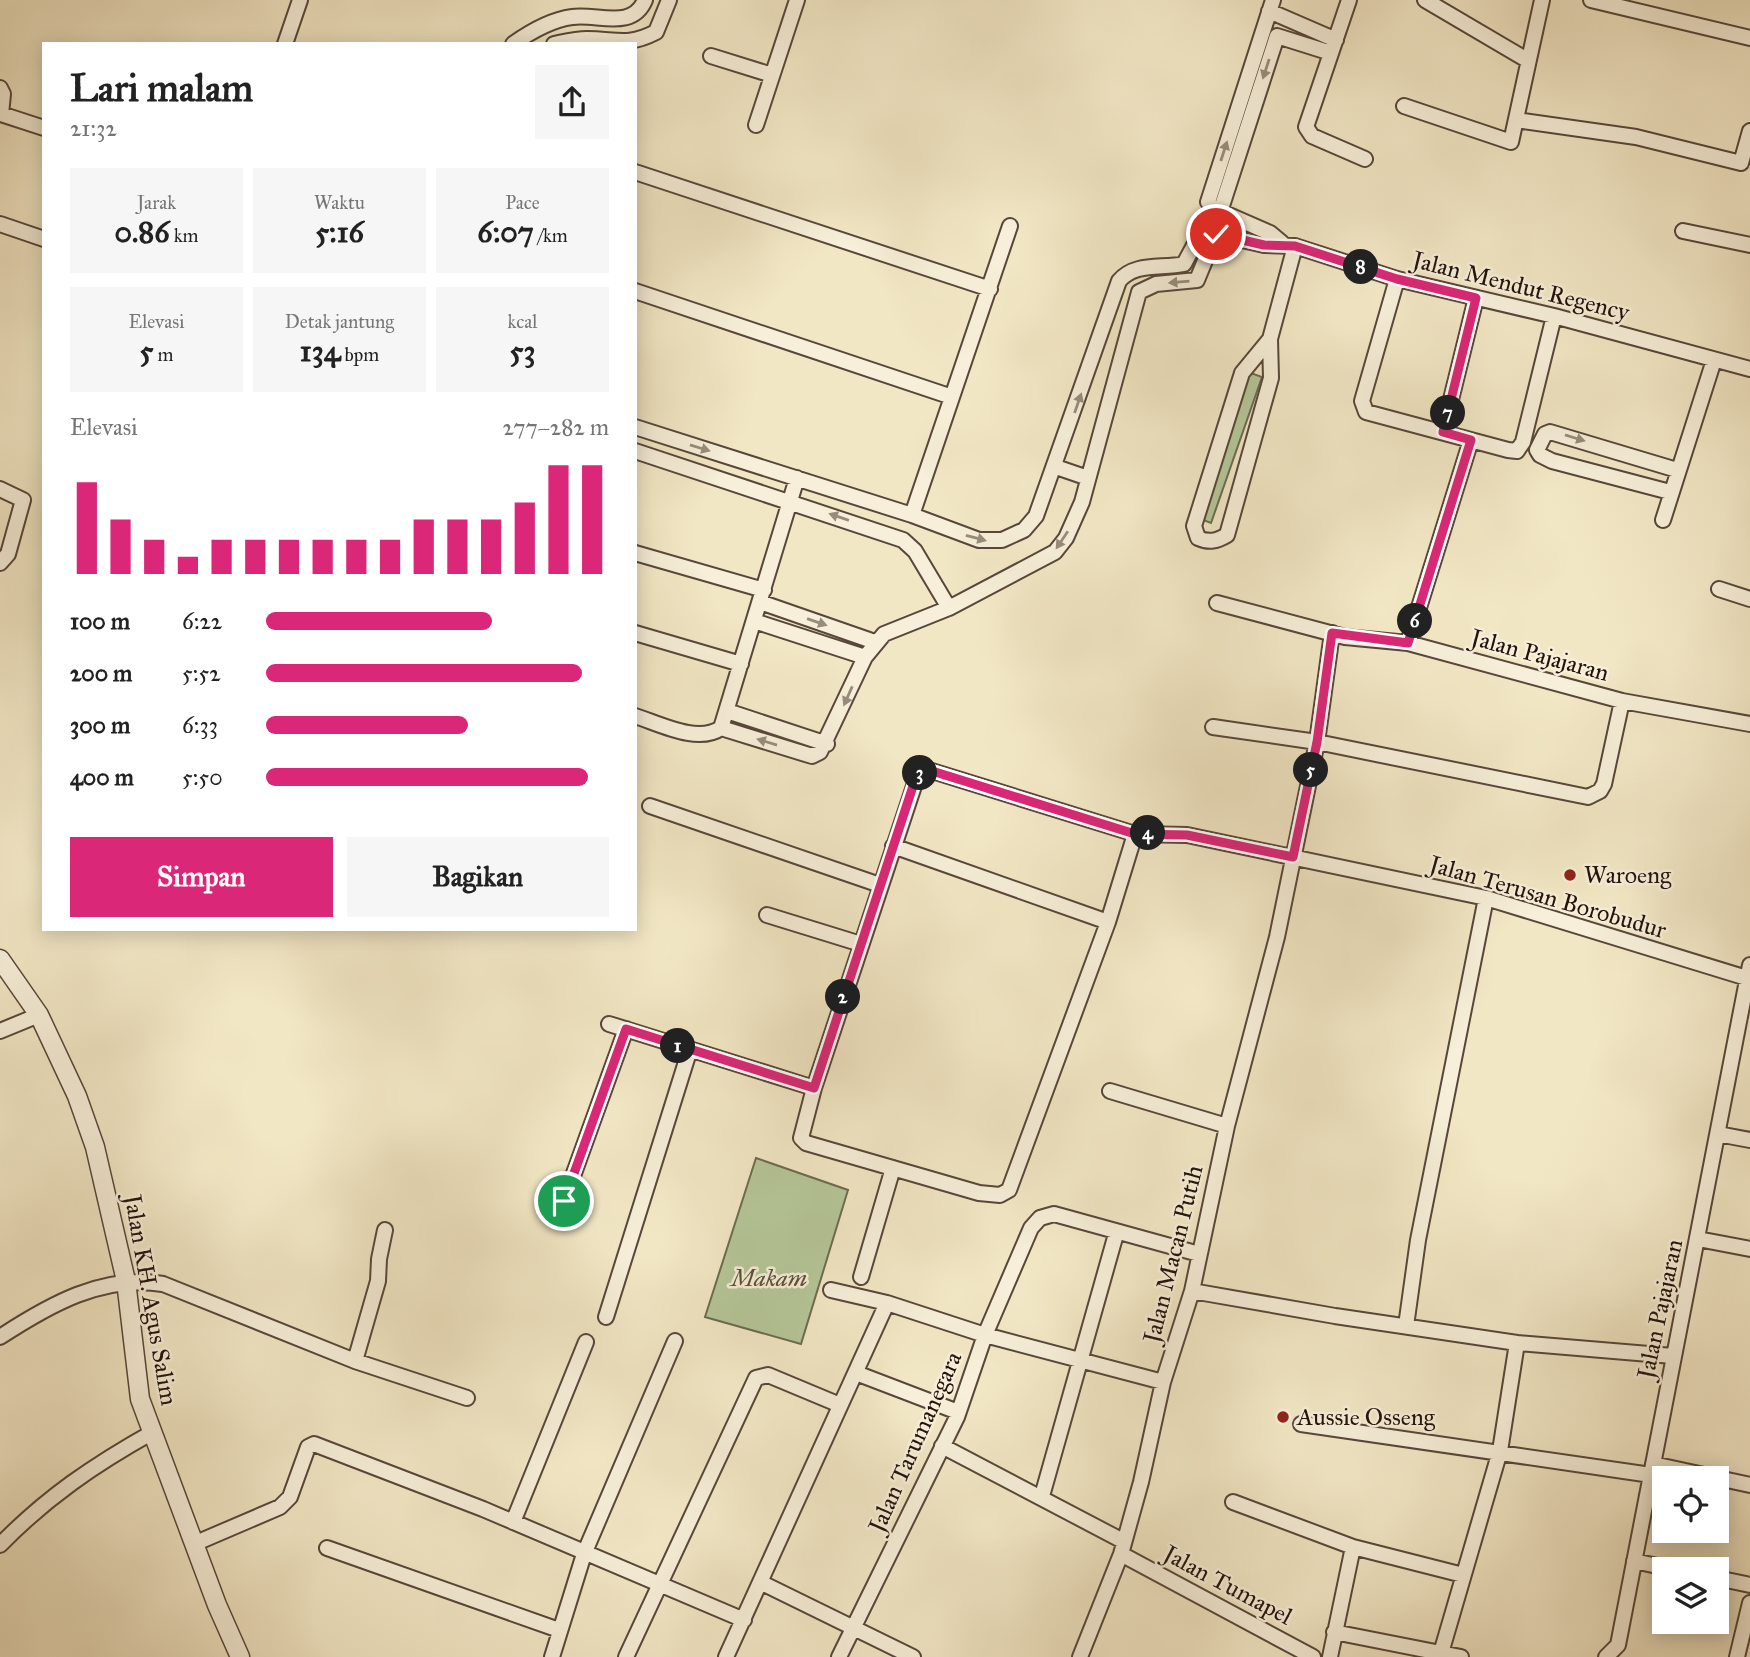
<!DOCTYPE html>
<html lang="id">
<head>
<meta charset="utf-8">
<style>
  body { margin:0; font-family:"IM FELL Great Primer",serif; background:#f6f6f6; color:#222; height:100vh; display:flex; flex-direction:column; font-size:26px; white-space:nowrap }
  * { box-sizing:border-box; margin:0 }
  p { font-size:23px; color:#767676 }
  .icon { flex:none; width:38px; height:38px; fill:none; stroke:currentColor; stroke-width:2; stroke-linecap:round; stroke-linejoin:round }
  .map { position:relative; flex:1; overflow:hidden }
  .sheet { position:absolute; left:42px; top:42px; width:595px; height:889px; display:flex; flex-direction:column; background:#fff; border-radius:0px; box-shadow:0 4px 18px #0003 }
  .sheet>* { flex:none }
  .controls { position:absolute; left:1652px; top:1466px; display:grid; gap:14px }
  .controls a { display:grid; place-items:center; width:77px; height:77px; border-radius:0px; background:#fff; box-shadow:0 4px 18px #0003; font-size:35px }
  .pin { position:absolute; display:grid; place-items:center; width:60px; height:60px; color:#fff; margin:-30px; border:4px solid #fff; border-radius:50%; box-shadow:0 2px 7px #0007 }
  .km { position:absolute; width:35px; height:35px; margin:-18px; border-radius:50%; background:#222; color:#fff; font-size:19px; line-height:35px; text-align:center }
  .round { display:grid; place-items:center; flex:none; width:74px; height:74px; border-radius:0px; background:#f6f6f6 }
  .head { display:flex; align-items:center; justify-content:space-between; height:119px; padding:0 28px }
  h1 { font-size:38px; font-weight:800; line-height:52px }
  .figures { display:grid; grid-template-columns:repeat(3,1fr); gap:10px; height:119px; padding:7px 28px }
  .figures div { display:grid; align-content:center; border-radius:0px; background:#f6f6f6; text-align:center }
  .figures b { font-size:30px; font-weight:800 }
  .figures small { font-size:19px; font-weight:400 }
  .figures p { font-size:19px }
  .chart { height:196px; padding:14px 28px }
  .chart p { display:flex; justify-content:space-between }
  .chart svg { width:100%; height:126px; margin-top:7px; stroke:#db2777; stroke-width:6 }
  .primary-button { display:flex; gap:14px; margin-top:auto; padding:14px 28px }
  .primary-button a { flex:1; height:80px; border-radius:0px; background:#db2777; color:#fff; font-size:28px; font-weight:800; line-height:80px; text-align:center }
  .primary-button a+a { background:#f6f6f6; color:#222 }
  ul { padding:0 28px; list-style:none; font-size:23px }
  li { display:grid; grid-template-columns:112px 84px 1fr; align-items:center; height:52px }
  li i { height:18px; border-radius:9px; background:#db2777 }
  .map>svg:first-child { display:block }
  .green { fill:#b5c799; stroke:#6c6c52; stroke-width:2 }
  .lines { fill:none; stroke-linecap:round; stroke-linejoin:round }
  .minor-casing { stroke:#57473a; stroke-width:18 }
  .tertiary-casing { stroke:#57473a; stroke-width:21 }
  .minor { stroke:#f7efd9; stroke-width:14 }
  .tertiary { stroke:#f7efd9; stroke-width:18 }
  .oneway { fill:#988c7c }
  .route-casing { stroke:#fff; stroke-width:14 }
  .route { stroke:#db2777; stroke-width:9 }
  .poi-dot { fill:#8f2418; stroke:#f7efd9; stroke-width:2.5 }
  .labels { text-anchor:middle; stroke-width:5; stroke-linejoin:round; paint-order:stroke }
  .street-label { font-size:24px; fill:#23120b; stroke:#f7efd9 }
  .poi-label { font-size:24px; fill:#23120b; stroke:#f7efd9; text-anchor:start }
  .park-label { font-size:24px; font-style:italic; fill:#56513d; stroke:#f7efd9 }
</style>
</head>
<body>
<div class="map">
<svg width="1750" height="1657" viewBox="0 0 1750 1657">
  <rect width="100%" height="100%" fill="#f2e7c5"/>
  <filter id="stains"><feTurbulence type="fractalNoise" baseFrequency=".00286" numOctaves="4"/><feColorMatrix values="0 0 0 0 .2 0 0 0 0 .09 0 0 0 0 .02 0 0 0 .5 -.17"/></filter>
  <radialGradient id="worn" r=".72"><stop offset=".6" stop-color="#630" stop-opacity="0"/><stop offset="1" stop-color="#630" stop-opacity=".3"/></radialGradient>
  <path class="green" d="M1248,372L1262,377L1211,523L1198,518Z
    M756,1158L848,1190L801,1344L705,1317Z"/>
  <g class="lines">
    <defs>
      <path id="minor" d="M1273,0L1208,202L1215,209L1270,233L1282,243
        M1349,0L1306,127L1312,136L1365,159
        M1425,0L1527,60
        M1591,0L1750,38
        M1269,11L1336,40
        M285,44L300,0
        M513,44C530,32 550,20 572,17C597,13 632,31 645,0
        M554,44C564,42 576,39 587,39C616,39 627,47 656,32L669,0
        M711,56L772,75
        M0,88L3,94L1,114L44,128
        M1404,106L1511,142L1542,0
        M1516,120L1636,137L1741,163L1750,131
        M756,125L797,0
        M635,172L990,289
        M1220,212L1277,36L1331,53
        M0,224L44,239
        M1683,231L1750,245
        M1397,279L1362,401L1366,412L1508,450L1517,451L1523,442L1554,316
        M635,291L952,397
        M1270,339L1271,378L1227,535C1217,541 1209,543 1198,538L1194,526L1242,373Z
        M1270,339L1295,246
        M635,427L912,515L979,540H1002L1024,530L1036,516L1119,281C1135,262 1161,269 1184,264L1198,238L1207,232L1264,245L1295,246L1397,279L1554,316L1750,369
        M1443,432L1476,298
        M635,451L903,540L915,551L949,608
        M1056,467L1088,478
        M0,489L23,500L8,554L0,563
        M1670,492L1552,461L1540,455L1537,450L1545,434L1550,432L1677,470
        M912,515L1010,226
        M1663,520L1714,360
        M635,553L764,590
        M1719,589L1750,599
        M760,602L875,642
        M1217,603L1345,637L1408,643L1622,701L1750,724
        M754,621L865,657
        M635,633L741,664
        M1408,643L1471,440
        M727,711L827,744
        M635,716C660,724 698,744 721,728L797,478
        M1213,727L1317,742L1588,797L1600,791L1604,784L1622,701
        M721,728L812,756L820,752L865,657L884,634L949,608L1055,552L1066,538L1082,502L1139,292L1156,284L1197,280L1216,234
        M650,806L880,885
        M1135,834L1108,922L1009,1190L1000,1195L979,1193L806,1143L801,1138L814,1088L917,777L923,772L932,771L1135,834L1187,835L1486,898L1750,979
        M893,846L1108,922
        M767,915L861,944
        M609,1024L814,1088
        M0,1031L39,1015
        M1110,1091L1227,1126
        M1718,1134L1750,1140
        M564,1201L626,1029
        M1698,1239L1750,1249
        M861,1277L893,1168
        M831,1290L887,1303
        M1192,1291L1335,1316L1517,1343L1673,1356
        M606,1317L690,1049
        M1406,1326L1418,1240L1486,898
        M0,1337C49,1305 103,1274 163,1284L355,1361L467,1398
        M355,1361L378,1281L379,1259L385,1230
        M856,1373L958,1412
        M1301,1424L1651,1475
        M942,1446L1123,1541
        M1653,1464L1750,1485
        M1042,1496L1116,1234
        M1233,1502L1353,1547L1463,1575
        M513,1522L586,1342
        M196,1543L280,1507L290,1497L308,1447L314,1444L483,1509L744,1620
        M0,1545C47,1497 94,1465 153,1432
        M327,1548L559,1630
        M1121,1554L1313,1657
        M1634,1561L1676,1570
        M1717,1578L1750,1585
        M760,1582L913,1657
        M1334,1632L1461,1657
        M1441,1653L1500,1451L1517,1343
        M552,1657L584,1554L675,1341
        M626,1657L756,1378L768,1375L840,1405
        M726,1657L887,1303L985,1335L1163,1382
        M839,1657L957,1417L985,1335L1031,1228L1040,1218L1054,1214L1199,1254
        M1080,1657L1121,1554L1141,1482L1163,1382L1192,1291L1227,1126L1277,937L1317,742L1332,633
        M1330,1657L1353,1547
        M1606,1657L1618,1645L1750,965
        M1737,1657L1750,1603"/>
      <path id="tertiary" d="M0,959L39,1015L77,1096L95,1147L126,1281L140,1399L217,1605L240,1657"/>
    </defs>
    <use href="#minor" class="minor-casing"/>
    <use href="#tertiary" class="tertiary-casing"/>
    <use href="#minor" class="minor"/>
    <use href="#tertiary" class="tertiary"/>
  </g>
  <defs><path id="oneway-solid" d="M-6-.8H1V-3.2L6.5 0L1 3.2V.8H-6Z" transform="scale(1.75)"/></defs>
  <g class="oneway">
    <use href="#oneway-solid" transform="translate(1266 69) rotate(108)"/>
    <use href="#oneway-solid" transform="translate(1224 151) rotate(-72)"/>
    <use href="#oneway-solid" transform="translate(1179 282) rotate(175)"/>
    <use href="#oneway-solid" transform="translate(1078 403) rotate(-71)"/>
    <use href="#oneway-solid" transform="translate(1575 438) rotate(17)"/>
    <use href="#oneway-solid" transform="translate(700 448) rotate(17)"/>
    <use href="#oneway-solid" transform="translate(839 517) rotate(-161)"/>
    <use href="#oneway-solid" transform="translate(976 538) rotate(15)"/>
    <use href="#oneway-solid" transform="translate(1062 540) rotate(124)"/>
    <use href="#oneway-solid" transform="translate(817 622) rotate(19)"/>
    <use href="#oneway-solid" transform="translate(848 696) rotate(114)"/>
    <use href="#oneway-solid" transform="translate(767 742) rotate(-163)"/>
  </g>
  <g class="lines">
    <defs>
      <path id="route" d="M564,1201L626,1029L814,1088L916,777L923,772L932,771L1135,834L1187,835L1293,857L1317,742L1332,633L1408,643L1471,440L1443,432L1476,298L1397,279L1295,246L1264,245L1216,234"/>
    </defs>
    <use href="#route" class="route-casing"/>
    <use href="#route" class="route"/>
  </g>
  <g class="poi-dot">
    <circle cx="1570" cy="875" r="7"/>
    <circle cx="1283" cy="1417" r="7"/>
  </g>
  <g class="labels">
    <g class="street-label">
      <text transform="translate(1521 286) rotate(14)" y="8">Jalan Mendut Regency</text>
      <text transform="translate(1540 655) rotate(15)" y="8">Jalan Pajajaran</text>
      <text transform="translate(1548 897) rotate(16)" y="8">Jalan Terusan Borobudur</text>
      <text transform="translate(1173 1254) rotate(-76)" y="8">Jalan Macan Putih</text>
      <text transform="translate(151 1300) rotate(80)" y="8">Jalan KH. Agus Salim</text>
      <text transform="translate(1660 1309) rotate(-78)" y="8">Jalan Pajajaran</text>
      <text transform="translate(915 1442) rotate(-66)" y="8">Jalan Tarumanegara</text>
      <text transform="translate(1228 1585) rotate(28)" y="8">Jalan Tumapel</text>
    </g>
    <g class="poi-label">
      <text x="1584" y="883">Waroeng</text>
      <text x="1297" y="1425">Aussie Osseng</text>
    </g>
    <g class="park-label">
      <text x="769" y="1286">Makam</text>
    </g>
  </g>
  <rect width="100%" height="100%" filter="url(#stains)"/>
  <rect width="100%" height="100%" fill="url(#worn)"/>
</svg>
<div class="controls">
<a><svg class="icon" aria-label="locate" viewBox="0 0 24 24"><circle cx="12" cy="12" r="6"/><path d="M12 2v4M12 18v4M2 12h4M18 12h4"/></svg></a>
<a><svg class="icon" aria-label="layers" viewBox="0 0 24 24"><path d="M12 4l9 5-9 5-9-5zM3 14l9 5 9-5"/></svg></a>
</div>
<div class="pin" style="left:564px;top:1201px;background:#1e9e55"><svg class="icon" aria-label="arrive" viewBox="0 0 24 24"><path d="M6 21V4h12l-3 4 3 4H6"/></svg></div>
<div class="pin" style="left:1216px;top:234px;background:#d93025"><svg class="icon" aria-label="check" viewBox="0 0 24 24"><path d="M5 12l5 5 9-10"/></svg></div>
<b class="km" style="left:678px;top:1046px">1</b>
<b class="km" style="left:843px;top:997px">2</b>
<b class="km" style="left:920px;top:773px">3</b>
<b class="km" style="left:1148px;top:833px">4</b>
<b class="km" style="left:1311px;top:770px">5</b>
<b class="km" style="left:1415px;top:621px">6</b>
<b class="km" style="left:1448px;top:413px">7</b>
<b class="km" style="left:1361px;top:267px">8</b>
<section class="sheet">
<div class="head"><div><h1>Lari malam</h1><p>21:32</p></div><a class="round"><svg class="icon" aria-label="share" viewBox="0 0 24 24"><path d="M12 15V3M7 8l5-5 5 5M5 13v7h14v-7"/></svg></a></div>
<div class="figures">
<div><p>Jarak</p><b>0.86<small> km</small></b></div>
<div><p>Waktu</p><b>5:16</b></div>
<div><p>Pace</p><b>6:07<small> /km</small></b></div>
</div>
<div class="figures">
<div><p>Elevasi</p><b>5<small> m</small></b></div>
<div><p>Detak jantung</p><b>134<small> bpm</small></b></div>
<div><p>kcal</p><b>53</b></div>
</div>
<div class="chart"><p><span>Elevasi</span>277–282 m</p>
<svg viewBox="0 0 160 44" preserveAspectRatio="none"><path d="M5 44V12M15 44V25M25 44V32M35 44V38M45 44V32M55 44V32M65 44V32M75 44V32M85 44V32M95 44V32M105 44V25M115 44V25M125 44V25M135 44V19M145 44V6M155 44V6"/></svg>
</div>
<ul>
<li><b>100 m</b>6:22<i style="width:66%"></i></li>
<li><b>200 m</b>5:52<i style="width:92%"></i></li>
<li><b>300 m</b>6:33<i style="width:59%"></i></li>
<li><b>400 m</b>5:50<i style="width:94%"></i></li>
</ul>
<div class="primary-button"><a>Simpan</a><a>Bagikan</a></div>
</section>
</div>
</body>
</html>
